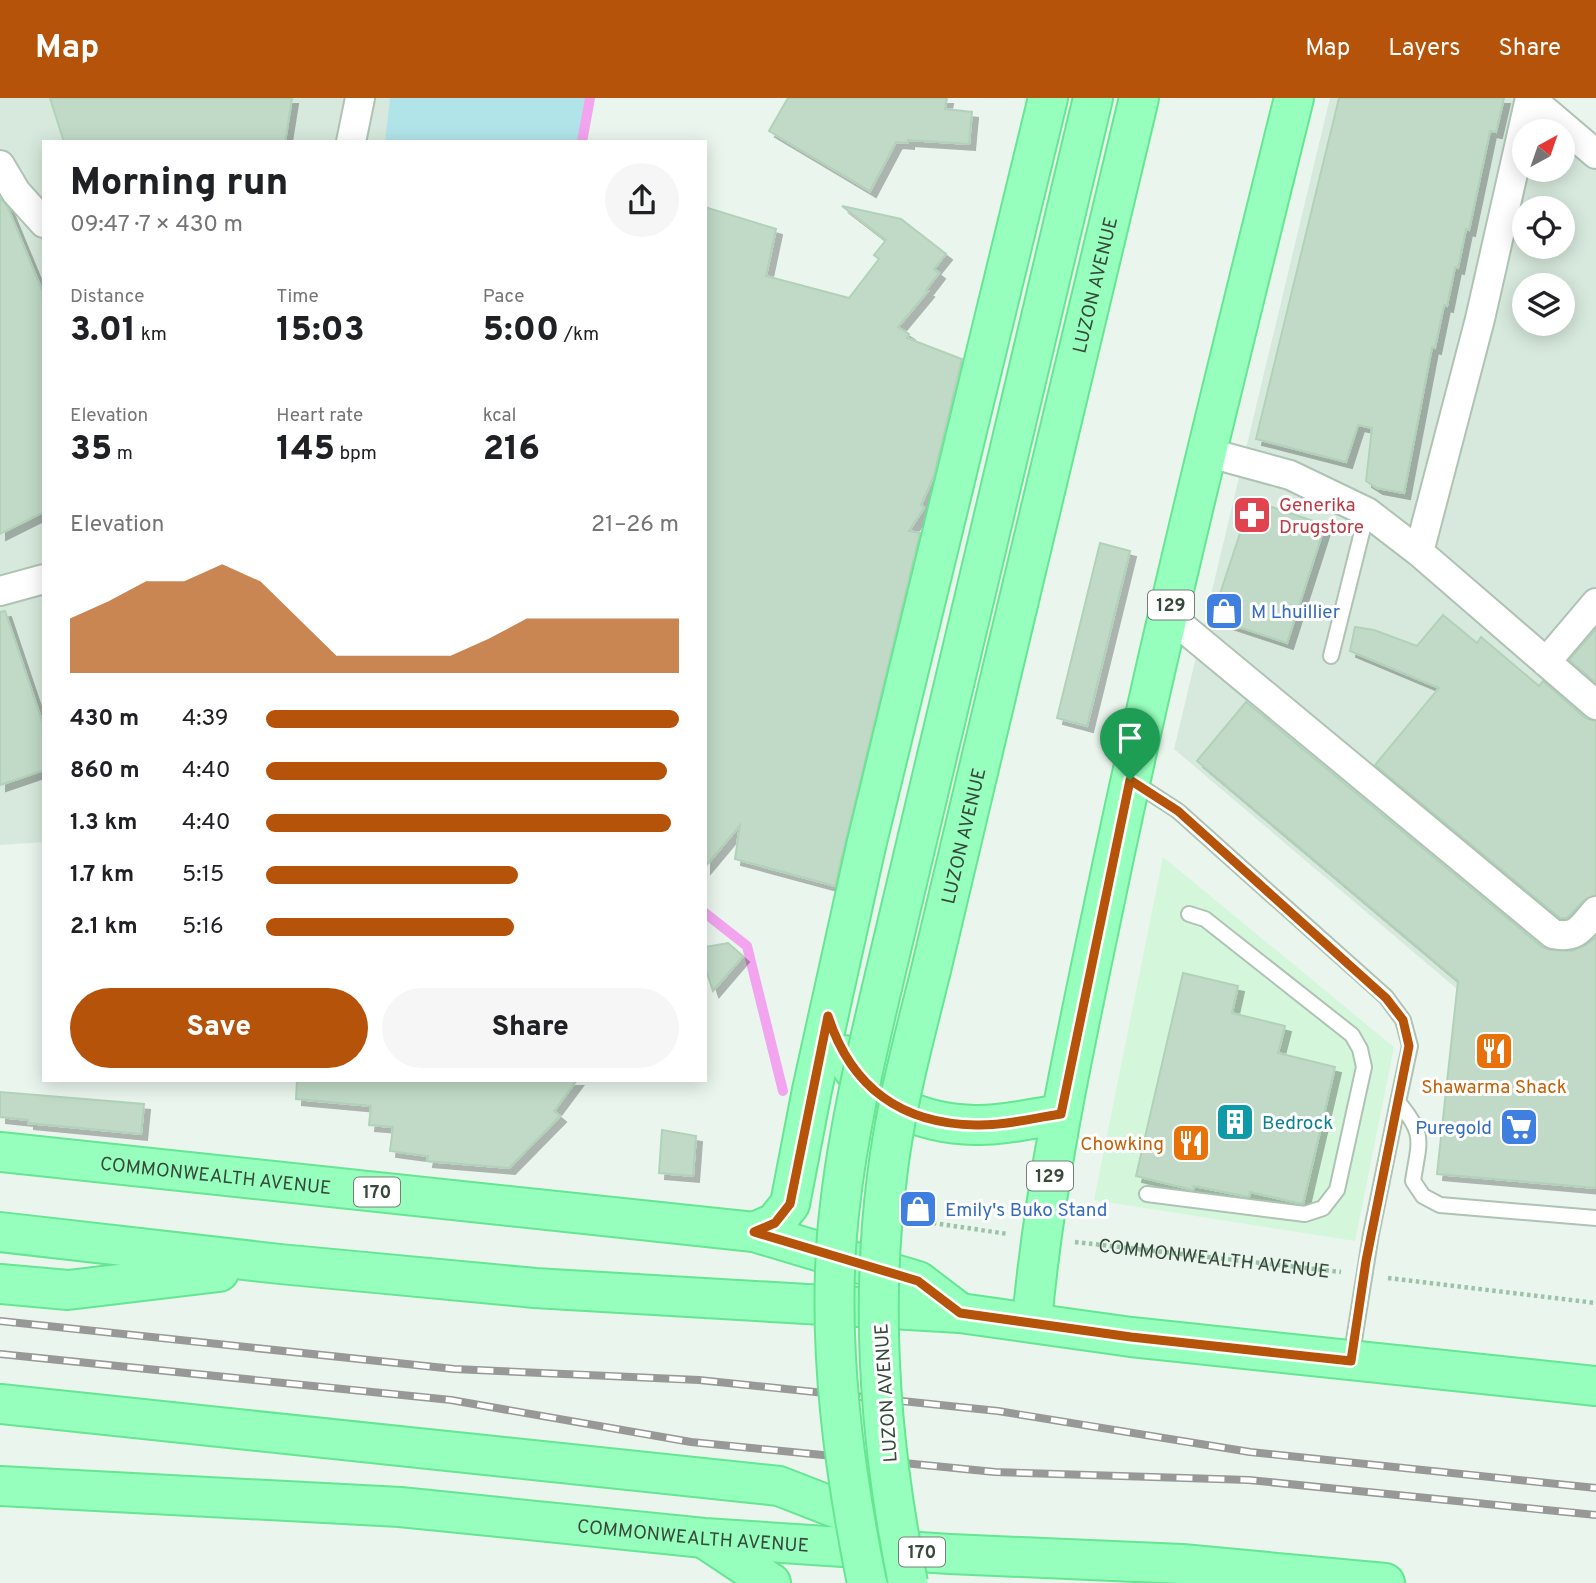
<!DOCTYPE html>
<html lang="en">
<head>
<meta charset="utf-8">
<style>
  body { margin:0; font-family:Overpass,sans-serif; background:#f6f6f6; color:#202124; height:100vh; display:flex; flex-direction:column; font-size:26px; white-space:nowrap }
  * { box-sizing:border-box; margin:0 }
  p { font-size:23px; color:#757577 }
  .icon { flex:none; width:38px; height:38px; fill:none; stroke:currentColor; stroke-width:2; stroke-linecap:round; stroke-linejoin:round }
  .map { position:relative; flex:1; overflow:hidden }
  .panel { position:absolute; left:42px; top:42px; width:665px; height:942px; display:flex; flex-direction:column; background:#fff; border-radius:0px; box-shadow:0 4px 18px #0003 }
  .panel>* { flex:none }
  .needle { width:46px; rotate:40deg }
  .tools { position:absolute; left:1512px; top:21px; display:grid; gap:14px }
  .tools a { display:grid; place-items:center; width:63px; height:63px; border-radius:50%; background:#fff; box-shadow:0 4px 18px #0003; font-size:35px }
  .pin { position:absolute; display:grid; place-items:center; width:60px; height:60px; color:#fff; margin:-72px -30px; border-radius:50% 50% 50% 0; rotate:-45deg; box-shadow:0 0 7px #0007 }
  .pin .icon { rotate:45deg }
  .round { display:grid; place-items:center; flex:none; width:74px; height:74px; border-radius:37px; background:#f6f6f6 }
  .overview { display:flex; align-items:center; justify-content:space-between; height:119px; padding:0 28px }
  h1 { font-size:38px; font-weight:800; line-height:52px }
  .metrics { display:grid; grid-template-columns:repeat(3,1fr); gap:10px; height:119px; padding:7px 28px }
  .metrics div { display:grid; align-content:center }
  .metrics b { font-size:35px; font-weight:800 }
  .metrics small { font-size:19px; font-weight:400 }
  .metrics p { font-size:19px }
  .chart { height:196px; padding:14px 28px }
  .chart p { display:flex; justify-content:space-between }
  .chart svg { width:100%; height:126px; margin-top:7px; fill:#b45309; opacity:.7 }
  .action { display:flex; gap:14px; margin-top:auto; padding:14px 28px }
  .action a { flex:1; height:80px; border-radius:42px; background:#b45309; color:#fff; font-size:28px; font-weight:800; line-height:80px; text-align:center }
  .action a+a { background:#f6f6f6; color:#202124 }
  ul { padding:0 28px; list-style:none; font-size:23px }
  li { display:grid; grid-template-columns:112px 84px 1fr; align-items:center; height:52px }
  li i { height:18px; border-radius:9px; background:#b45309 }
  header { display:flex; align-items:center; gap:42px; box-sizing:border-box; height:98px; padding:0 35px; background:#b45309; color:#fff }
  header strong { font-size:33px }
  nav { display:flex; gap:38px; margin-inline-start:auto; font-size:24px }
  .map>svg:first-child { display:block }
  .residential { fill:#d7e9dd; fill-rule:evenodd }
  .commercial { fill:#d4f7dc }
  .green { fill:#b1e4e9 }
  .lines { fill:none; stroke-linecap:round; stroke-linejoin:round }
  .stream { stroke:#f2a4ee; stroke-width:10 }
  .building { fill:#c1dac7; stroke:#b1d2b9; stroke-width:2; filter:url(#shadow) }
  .lane-casing { stroke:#aec3b4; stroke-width:18 }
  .street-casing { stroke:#aec3b4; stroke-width:32 }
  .primary-casing { stroke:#65e692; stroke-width:42 }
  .path { stroke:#9cc3a7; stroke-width:4.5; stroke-dasharray:3.5 3.5; stroke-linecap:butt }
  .lane { stroke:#fff; stroke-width:14 }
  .street { stroke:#fff; stroke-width:28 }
  .primary { stroke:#97ffbd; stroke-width:38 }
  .rail-casing { stroke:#989898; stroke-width:8 }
  .rail { stroke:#fff; stroke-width:5; stroke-dasharray:16; stroke-linecap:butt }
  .primary-bridge-casing { stroke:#65e692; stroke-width:42; stroke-linecap:butt }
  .primary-bridge { stroke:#97ffbd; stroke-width:38 }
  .route-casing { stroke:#fff; stroke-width:14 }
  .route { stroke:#b45309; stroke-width:9 }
  .labels { text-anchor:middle; stroke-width:6; stroke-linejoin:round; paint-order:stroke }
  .shield { fill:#fff; stroke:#738076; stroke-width:2 }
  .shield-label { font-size:18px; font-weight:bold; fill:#37493b }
  .street-label { font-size:19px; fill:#37493b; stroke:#fff }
  .health-label { font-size:19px; fill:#be3a42; stroke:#fff; text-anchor:start }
  .shop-label { font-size:19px; fill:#366cbe; stroke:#fff; text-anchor:start }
  .food-label { font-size:19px; fill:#c56008; stroke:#fff }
  .culture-label { font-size:19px; fill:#0d838f; stroke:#fff; text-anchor:start }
</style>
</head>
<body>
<header>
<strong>Map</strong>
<nav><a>Map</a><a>Layers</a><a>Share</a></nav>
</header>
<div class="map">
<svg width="1596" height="1485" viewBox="0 0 1596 1485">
  <defs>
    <filter id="shadow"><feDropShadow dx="6" dy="6" stdDeviation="0" flood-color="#0004"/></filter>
  </defs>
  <rect width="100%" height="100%" fill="#e9f5ed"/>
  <path class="residential" d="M0,0H556L543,44H44V744L0,747Z
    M1330,0H1541L1596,45V952L1457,891L1174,651ZM1524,33H1563V72H1524ZM1524,110H1563V149H1524ZM1524,187H1563V226H1524Z"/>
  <path class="commercial" d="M1163,759L1394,949L1355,1143L1094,1102Z"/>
  <path class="green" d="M390,0H585L586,44H385Z"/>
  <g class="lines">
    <path class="stream" d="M582,44L590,0
      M705,815L747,848L783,993"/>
  </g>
  <path class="building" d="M50,0H292L285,44H64Z
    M788,0H947L945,11L972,14L969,46L908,42V45L896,44L870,93L769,33Z
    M1339,0H1504L1496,34L1490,33L1469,132L1466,131L1458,170L1455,169L1447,208L1444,207L1435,250L1432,249L1404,395L1377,390L1366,383L1372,330L1358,327L1346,364L1256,341Z
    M0,100L8,110L44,197V414L0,436Z
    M842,108L901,121L946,156L934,171L939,175L926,192L928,193L898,229L909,236L907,240L962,261L934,377L921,407L924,410L909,433L920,435L835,788L735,761L740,727L705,769V109L776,131L766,178L849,200L879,161L874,157L886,142Z
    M1251,402L1325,427L1287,545L1212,520Z
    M1100,445L1130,453L1087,628L1057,620Z
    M5,513L44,629V672L0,687V514Z
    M1443,517L1477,545L1481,539L1539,588L1543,583L1585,620L1596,623V797L1584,802L1567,820H1560L1375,667L1439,590L1350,553L1355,529L1374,532L1417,548Z
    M1596,531V585L1569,562Z
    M1246,604L1542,849L1551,852L1572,853L1586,847L1596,839V1090L1437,1076L1458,883L1197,663Z
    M728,845L743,858L713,893L705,869V849Z
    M1183,875L1238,888L1232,915L1285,928L1278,955L1335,969L1303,1106L1250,1094L1249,1099L1194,1088L1193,1092L1136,1078Z
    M297,982H577L554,1013L560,1018L509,1070L427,1063L428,1058L390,1053L393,1029L369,1027L371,1008L296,1001Z
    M0,994L144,1006L141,1036L28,1025V1022L0,1019Z
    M662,1032L696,1038L693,1078L659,1075Z"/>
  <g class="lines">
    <defs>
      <path id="lane" d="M1331,558L1367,414
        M1132,683L1178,713L1386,899L1403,922L1410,948L1398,1004C1426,1037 1419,1043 1413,1083L1423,1098L1440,1107L1596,1120
        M1147,1096L1305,1116L1323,1110L1337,1092L1364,969L1360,951L1352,937L1205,821L1189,816
        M1351,1261L1371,1136L1398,1004"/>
      <path id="street" d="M1530,0L1596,56
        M351,44L360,0
        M0,67L16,94L44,125
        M1206,354L1290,377L1367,414L1419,454L1596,607
        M1419,454L1480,221L1530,0
        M0,493L44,481
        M1168,517L1553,836C1577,841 1581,830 1596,813
        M1546,564L1596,505"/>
      <g id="primary">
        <path d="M960,561L1093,0"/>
        <path id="s2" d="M1002,573L1139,0"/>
        <path d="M844,957C870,1005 923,1026 975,1027C1003,1028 1033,1020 1061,1016"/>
        <path id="s3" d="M0,1054L754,1134L918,1183L960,1215"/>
        <path d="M0,1134L280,1166L535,1190L960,1215L1131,1239L1596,1288"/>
        <path d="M754,1134L775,1125L790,1106L812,992L866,748L1048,0"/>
        <path d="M0,1186L68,1192L219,1174"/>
        <path d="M1032,1223C1046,1071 1079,927 1110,778C1165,517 1230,258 1294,0"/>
        <path d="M0,1306L779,1388L882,1428"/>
        <path id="s4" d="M0,1388L400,1409L704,1440L950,1456L1182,1466L1385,1485"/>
        <path d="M705,1441L771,1485"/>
      </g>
    </defs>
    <use href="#lane" class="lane-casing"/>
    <use href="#street" class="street-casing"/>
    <use href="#primary" class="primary-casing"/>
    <g class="path">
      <path d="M919,1123L1008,1136"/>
      <path id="s1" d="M1075,1144L1341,1174"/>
      <path d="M1388,1180L1596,1205"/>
    </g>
    <use href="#lane" class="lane"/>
    <use href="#street" class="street"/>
    <use href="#primary" class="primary"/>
    <defs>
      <path id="rail" d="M0,1223L454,1271L699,1282L998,1313L1250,1354L1596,1390
        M0,1256L451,1302L691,1344L995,1374L1249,1382L1596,1417"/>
    </defs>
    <use href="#rail" class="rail-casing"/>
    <use href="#rail" class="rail"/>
    <defs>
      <g id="primary-bridge">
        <path d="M867,1485C844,1372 828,1252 837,1137C845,1041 868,949 890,856C913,758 937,659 960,561"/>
        <path id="s5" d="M908,1485C881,1353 870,1213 887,1079C895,1009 914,941 931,872C955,772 978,673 1002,573"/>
      </g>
    </defs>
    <use href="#primary-bridge" class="primary-bridge-casing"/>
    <use href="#primary-bridge" class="primary-bridge"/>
  </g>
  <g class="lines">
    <defs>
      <path id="route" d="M1130,682L1178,713L1386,900L1403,922L1409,948L1366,1163L1351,1263L1131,1239L960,1215L918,1183L754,1134L775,1125L790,1106L828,918C851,989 901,1026 976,1027C1003,1028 1033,1020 1061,1016Z"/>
    </defs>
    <use href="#route" class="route-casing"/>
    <use href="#route" class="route"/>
  </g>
  <defs>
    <symbol id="pharmacy-square" viewBox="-11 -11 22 22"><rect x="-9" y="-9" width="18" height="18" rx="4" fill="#e0444e" stroke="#fff"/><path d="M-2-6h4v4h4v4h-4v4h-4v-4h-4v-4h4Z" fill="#fff"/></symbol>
    <symbol id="shop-square" viewBox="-11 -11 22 22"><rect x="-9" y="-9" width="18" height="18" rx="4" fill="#3f7fe0" stroke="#fff"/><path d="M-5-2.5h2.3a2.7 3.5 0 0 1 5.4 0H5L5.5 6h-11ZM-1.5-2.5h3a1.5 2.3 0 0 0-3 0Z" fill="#fff"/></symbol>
    <symbol id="restaurant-square" viewBox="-11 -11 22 22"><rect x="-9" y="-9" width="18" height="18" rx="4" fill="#e8710a" stroke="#fff"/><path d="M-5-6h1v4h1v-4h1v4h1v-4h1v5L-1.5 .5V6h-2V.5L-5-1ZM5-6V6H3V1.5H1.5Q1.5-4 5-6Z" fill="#fff"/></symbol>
    <symbol id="building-square" viewBox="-11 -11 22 22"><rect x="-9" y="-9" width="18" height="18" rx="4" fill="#0f9aa8" stroke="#fff"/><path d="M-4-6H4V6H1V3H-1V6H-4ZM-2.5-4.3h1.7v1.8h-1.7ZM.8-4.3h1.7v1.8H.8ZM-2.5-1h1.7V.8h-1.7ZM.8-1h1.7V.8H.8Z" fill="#fff"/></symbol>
    <symbol id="supermarket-square" viewBox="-11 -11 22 22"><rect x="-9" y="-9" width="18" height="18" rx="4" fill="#3f7fe0" stroke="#fff"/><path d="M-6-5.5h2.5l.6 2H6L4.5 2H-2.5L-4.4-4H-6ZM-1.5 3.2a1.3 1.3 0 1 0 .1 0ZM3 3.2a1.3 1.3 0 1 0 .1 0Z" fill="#fff"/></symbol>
  </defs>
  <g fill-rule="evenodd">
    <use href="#pharmacy-square" x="1230" y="395" width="44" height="44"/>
    <use href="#shop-square" x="1202" y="491" width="44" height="44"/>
    <use href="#restaurant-square" x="1472" y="931" width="44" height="44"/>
    <use href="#building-square" x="1213" y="1002" width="44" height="44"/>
    <use href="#supermarket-square" x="1497" y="1007" width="44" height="44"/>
    <use href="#restaurant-square" x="1169" y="1023" width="44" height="44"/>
    <use href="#shop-square" x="896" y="1089" width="44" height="44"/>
  </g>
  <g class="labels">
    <g class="shield">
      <rect x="1148" y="492.5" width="46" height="29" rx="5"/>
      <rect x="1027" y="1063.5" width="46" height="29" rx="5"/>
      <rect x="354" y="1079.5" width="46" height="29" rx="5"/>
      <rect x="899" y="1439.5" width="46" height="29" rx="5"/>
    </g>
    <g class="shield-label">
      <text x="1171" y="513">129</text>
      <text x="1050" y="1084">129</text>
      <text x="377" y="1100">170</text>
      <text x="922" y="1460">170</text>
    </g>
    <g class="street-label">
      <text dy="7" stroke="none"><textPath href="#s2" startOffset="397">LUZON AVENUE</textPath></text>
      <text dy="7" stroke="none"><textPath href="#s5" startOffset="758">LUZON AVENUE</textPath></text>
      <text dy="7" stroke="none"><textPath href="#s3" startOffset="217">COMMONWEALTH AVENUE</textPath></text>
      <text dy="7" stroke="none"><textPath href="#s1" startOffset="140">COMMONWEALTH AVENUE</textPath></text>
      <text transform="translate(885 1295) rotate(-94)" y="7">LUZON AVENUE</text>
      <text dy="7" stroke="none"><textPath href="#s4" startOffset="695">COMMONWEALTH AVENUE</textPath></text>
    </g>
    <g class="health-label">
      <text x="1279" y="413">Generika<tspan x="1279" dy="22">Drugstore</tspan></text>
    </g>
    <g class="shop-label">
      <text x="1251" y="520">M Lhuillier</text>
      <text x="1492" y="1036" text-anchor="end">Puregold</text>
      <text x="945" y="1118">Emily's Buko Stand</text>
    </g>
    <g class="food-label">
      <text x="1494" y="995">Shawarma Shack</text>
      <text x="1164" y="1052" text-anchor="end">Chowking</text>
    </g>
    <g class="culture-label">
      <text x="1262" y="1031">Bedrock</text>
    </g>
  </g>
</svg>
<div class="tools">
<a><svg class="needle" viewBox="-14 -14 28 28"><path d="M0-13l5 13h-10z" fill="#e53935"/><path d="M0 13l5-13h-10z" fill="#757577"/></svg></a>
<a><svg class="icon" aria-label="locate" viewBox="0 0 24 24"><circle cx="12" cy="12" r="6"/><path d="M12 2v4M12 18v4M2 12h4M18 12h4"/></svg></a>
<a><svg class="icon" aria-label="layers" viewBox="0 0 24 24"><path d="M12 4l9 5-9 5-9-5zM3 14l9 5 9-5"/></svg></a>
</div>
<div class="pin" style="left:1130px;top:682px;background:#1e9e55"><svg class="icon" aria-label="arrive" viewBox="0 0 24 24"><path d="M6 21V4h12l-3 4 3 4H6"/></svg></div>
<section class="panel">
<div class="overview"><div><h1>Morning run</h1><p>09:47 · 7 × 430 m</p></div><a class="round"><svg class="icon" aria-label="share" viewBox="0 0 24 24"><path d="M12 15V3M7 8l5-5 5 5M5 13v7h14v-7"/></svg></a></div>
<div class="metrics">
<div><p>Distance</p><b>3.01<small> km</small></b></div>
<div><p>Time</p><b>15:03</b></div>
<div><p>Pace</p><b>5:00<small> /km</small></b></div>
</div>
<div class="metrics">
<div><p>Elevation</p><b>35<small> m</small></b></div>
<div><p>Heart rate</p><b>145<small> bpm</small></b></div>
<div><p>kcal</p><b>216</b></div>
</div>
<div class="chart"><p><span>Elevation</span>21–26 m</p>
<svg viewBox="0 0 160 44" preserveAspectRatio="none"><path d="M0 44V25L10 19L20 12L30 12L40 6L50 12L60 25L70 38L80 38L90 38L100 38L110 32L120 25L130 25L140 25L150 25L160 25V44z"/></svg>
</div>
<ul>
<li><b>430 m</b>4:39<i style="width:100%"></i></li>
<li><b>860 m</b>4:40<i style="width:97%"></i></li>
<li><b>1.3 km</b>4:40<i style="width:98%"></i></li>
<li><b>1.7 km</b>5:15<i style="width:61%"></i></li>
<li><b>2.1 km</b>5:16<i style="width:60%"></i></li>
</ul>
<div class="action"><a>Save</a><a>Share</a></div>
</section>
</div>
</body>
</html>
